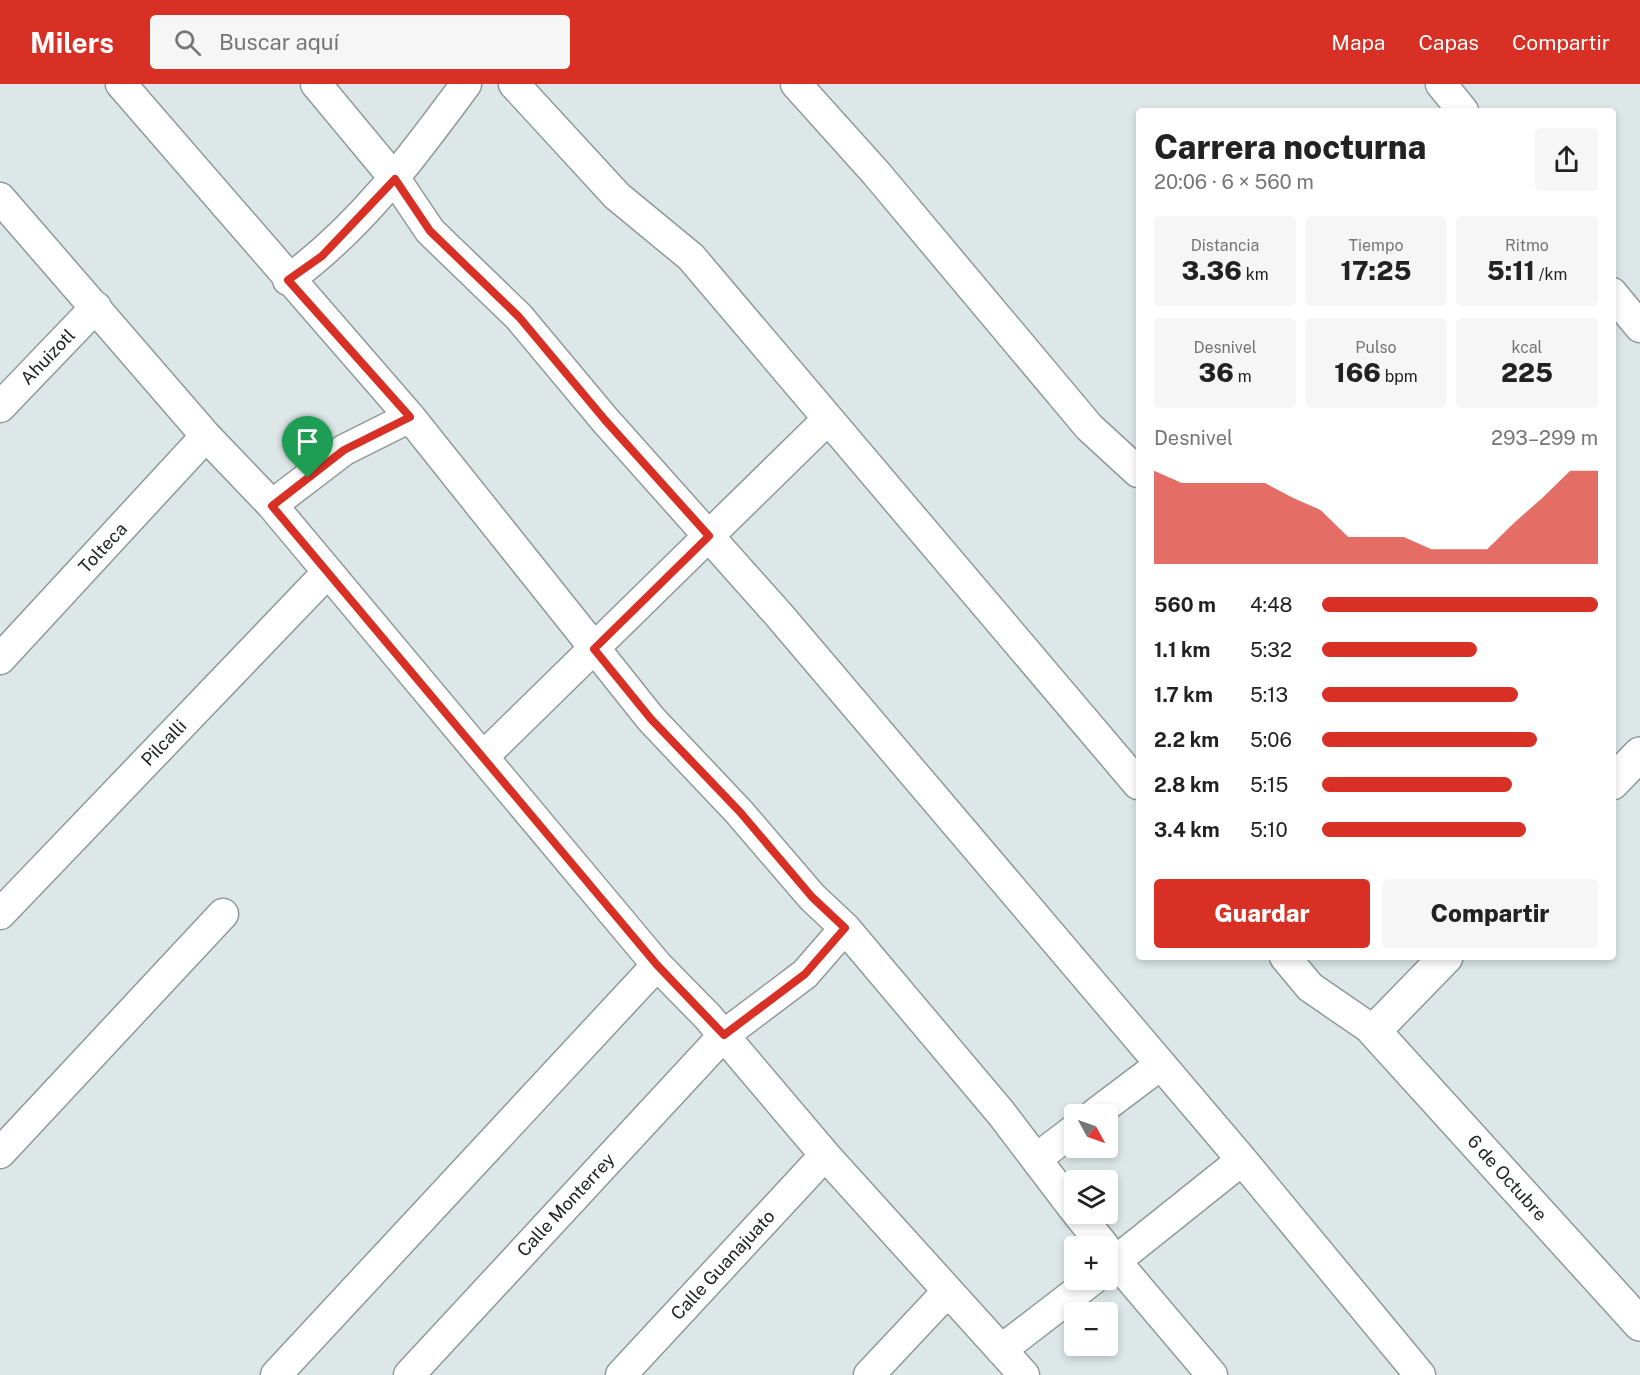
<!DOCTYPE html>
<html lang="es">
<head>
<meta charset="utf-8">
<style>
  body { margin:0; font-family:"Public Sans",sans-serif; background:#f6f6f6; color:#222; height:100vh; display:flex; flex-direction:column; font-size:22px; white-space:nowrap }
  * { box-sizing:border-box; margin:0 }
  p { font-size:20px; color:#767676 }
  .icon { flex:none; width:33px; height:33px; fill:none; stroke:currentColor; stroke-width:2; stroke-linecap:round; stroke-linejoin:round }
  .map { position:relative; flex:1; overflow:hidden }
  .side { position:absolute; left:1136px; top:24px; width:480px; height:852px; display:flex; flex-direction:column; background:#fff; border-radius:6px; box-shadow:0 3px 9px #0003 }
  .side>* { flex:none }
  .needle { width:39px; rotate:130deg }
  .buttons { position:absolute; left:1064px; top:1020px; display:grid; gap:12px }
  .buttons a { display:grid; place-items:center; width:54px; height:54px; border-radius:6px; background:#fff; box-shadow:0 3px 9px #0003; font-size:30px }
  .pin { position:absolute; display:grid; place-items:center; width:51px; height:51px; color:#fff; margin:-62px -26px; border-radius:50% 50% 50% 0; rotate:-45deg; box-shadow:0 0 6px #0007 }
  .pin .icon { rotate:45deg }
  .round { display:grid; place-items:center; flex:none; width:63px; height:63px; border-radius:6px; background:#f6f6f6 }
  .headline { display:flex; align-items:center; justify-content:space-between; height:102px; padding:0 18px }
  h1 { font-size:33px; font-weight:800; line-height:45px }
  .metrics { display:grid; grid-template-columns:repeat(3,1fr); gap:9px; height:102px; padding:6px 18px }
  .metrics div { display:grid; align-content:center; border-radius:6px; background:#f6f6f6; text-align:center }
  .metrics b { font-size:26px; font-weight:800 }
  .metrics small { font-size:16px; font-weight:400 }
  .metrics p { font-size:16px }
  .chart { height:168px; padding:12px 18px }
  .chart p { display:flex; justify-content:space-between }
  .chart svg { width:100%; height:108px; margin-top:6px; fill:#d93025; opacity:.7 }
  .primary-button { display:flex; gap:12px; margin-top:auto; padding:12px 18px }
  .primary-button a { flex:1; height:69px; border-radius:6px; background:#d93025; color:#fff; font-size:24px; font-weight:800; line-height:69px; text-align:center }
  .primary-button a+a { background:#f6f6f6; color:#222 }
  ul { padding:0 18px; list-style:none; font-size:20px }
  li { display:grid; grid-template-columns:96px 72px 1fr; align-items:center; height:45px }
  li i { height:15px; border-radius:8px; background:#d93025 }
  header { display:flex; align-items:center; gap:36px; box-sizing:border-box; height:84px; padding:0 30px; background:#d93025; color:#fff }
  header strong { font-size:28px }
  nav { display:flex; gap:33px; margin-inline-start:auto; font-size:21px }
  .search { width:420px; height:54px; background:#f6f6f6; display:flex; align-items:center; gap:15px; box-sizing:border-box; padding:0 21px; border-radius:6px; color:#767676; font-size:22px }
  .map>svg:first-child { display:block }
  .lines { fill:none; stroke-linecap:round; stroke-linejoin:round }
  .minor-casing { stroke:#8f999a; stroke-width:33 }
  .tertiary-casing { stroke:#8f999a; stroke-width:36 }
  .minor { stroke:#fff; stroke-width:30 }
  .tertiary { stroke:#fff; stroke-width:33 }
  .route-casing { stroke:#fff; stroke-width:12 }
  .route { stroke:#d93025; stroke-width:8 }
  .labels { text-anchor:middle; stroke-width:5; stroke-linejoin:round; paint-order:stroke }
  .street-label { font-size:18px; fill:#202424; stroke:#fff }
</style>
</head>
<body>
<header>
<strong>Milers</strong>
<div class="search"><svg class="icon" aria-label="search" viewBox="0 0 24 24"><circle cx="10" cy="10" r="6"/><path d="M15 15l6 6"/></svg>Buscar aquí</div>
<nav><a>Mapa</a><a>Capas</a><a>Compartir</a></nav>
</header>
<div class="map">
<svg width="1640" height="1291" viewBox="0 0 1640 1291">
  <rect width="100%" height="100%" fill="#dde7e8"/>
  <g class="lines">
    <defs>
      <path id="minor" d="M121,0L410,333L651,635L739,728L812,813L845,844L1001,1029L1074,1125
        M316,0L395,95L430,147L519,233L605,336L779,531L1242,1076L1420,1291
        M514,0L617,112L691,173L1138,700
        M796,0L876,89L1089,343L1138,388
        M1441,0L1463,27
        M0,114L206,352L272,421L657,881L708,933L825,1071L1024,1291
        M288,196C361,143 413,72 466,0
        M1612,209L1640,243
        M0,323L96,223
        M272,421L344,366L410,333
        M0,575L206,352
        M484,672L828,335
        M0,830L328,488
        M1285,873L1310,903L1374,947
        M1095,1030L1160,981
        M0,1069L223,830
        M1036,1075L1074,1046
        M1078,1130L1104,1162
        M1107,1167L1212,1291
        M1107,1184L1242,1076
        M1001,1266L1092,1196
        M276,1291L657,881
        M409,1291L724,951L805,890L845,844
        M621,1291L825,1071
        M869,1291L948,1207"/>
      <path id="tertiary" d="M1612,699L1640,670
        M1446,873L1374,947L1640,1240"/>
    </defs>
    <use href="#minor" class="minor-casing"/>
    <use href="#tertiary" class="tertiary-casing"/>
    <use href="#minor" class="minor"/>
    <use href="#tertiary" class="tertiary"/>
  </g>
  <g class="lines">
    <defs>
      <path id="route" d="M395,95L430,147L519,233L605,336L709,452L594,565L651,635L740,728L812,813L845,844L805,890L724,951L657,881L272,422L344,366L410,333L288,196L322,172Z"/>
    </defs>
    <use href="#route" class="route-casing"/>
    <use href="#route" class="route"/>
  </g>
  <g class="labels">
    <g class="street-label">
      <text transform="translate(48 273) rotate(-46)" y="6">Ahuizotl</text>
      <text transform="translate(103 464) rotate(-47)" y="6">Tolteca</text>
      <text transform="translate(164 659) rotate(-46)" y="6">Pilcalli</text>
      <text transform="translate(1507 1094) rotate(48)" y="6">6 de Octubre</text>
      <text transform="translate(566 1121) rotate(-47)" y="6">Calle Monterrey</text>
      <text transform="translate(723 1181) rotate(-47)" y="6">Calle Guanajuato</text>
    </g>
  </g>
</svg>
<div class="buttons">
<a><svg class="needle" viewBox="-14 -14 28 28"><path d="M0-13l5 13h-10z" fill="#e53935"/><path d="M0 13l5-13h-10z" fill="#767676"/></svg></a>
<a><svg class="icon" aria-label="layers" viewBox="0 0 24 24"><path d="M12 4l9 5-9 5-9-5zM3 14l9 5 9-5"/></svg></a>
<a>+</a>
<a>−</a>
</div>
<div class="pin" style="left:308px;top:394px;background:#1e9e55"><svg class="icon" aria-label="arrive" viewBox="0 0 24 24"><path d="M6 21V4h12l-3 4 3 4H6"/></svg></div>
<section class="side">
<div class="headline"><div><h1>Carrera nocturna</h1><p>20:06 · 6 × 560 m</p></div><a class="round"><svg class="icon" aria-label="share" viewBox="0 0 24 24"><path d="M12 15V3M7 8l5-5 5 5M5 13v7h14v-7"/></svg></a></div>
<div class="metrics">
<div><p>Distancia</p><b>3.36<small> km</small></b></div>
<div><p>Tiempo</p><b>17:25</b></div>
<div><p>Ritmo</p><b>5:11<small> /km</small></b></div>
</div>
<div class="metrics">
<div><p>Desnivel</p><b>36<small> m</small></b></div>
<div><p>Pulso</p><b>166<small> bpm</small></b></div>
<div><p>kcal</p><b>225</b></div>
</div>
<div class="chart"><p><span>Desnivel</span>293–299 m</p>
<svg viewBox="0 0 160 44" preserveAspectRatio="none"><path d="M0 44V6L10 11L20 11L30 11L40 11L50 17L60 22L70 33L80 33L90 33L100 38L110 38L120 38L130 27L140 17L150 6L160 6V44z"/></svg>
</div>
<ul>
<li><b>560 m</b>4:48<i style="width:100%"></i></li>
<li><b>1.1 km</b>5:32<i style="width:56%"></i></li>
<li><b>1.7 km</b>5:13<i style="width:71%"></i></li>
<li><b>2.2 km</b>5:06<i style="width:78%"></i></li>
<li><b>2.8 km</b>5:15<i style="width:69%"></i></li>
<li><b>3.4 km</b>5:10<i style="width:74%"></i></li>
</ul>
<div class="primary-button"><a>Guardar</a><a>Compartir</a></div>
</section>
</div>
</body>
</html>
